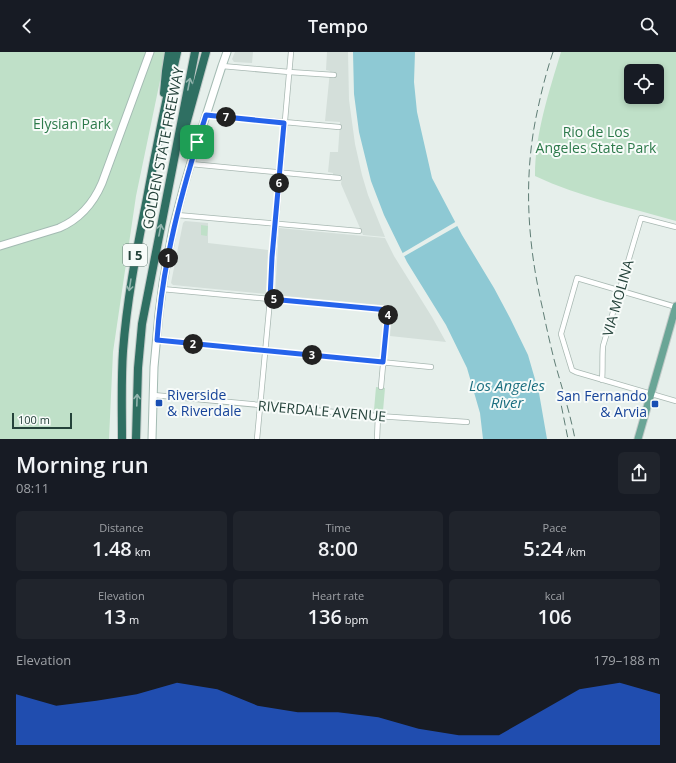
<!DOCTYPE html>
<html lang="en">
<head>
<meta charset="utf-8">
<style>
  body { margin:0; font-family:"Open Sans",sans-serif; background:#20242c; color:#f1f3f6; height:100vh; display:flex; flex-direction:column; font-size:15px; white-space:nowrap }
  * { box-sizing:border-box; margin:0 }
  p { font-size:13px; color:#9ea1a6 }
  .icon { flex:none; width:22px; height:22px; fill:none; stroke:currentColor; stroke-width:2; stroke-linecap:round; stroke-linejoin:round }
  .map { position:relative; height:387px; overflow:hidden }
  .drawer { display:flex; flex-direction:column; background:#171b24; flex:1 }
  .drawer>* { flex:none }
  .controls { position:absolute; left:624px; top:12px; display:grid; gap:8px }
  .controls a { display:grid; place-items:center; width:40px; height:40px; border-radius:6px; background:#171b24; box-shadow:0 2px 6px #0003; font-size:20px }
  .scale { position:absolute; left:12px; bottom:10px; width:60px; box-sizing:border-box; padding-left:4px; border:2px solid #24423a; border-top:0; font-size:11px; line-height:14px; white-space:nowrap; color:#24423a; -webkit-text-stroke:3px #f7fbf9; paint-order:stroke }
  .pin { position:absolute; display:grid; place-items:center; width:34px; height:34px; color:#fff; margin:-17px; border-radius:8px; box-shadow:0 2px 6px #0006 }
  .km { position:absolute; width:20px; height:20px; margin:-10px; border-radius:50%; background:#222; color:#fff; font-size:11px; line-height:20px; text-align:center }
  .round { display:grid; place-items:center; flex:none; width:42px; height:42px; border-radius:6px; background:#20242c }
  .overview { display:flex; align-items:center; justify-content:space-between; height:68px; padding:0 16px }
  h1 { font-size:22px; font-weight:600; line-height:30px }
  .metrics { display:grid; grid-template-columns:repeat(3,1fr); gap:6px; height:68px; padding:4px 16px }
  .metrics div { display:grid; align-content:center; border-radius:6px; background:#20242c; text-align:center }
  .metrics b { font-size:20px; font-weight:600 }
  .metrics small { font-size:11px; font-weight:400 }
  .metrics p { font-size:11px }
  .chart { height:112px; padding:8px 16px }
  .chart p { display:flex; justify-content:space-between }
  .chart svg { width:100%; height:72px; margin-top:4px; fill:#2563eb; opacity:.7 }
  header { display:flex; justify-content:space-between; align-items:center; height:52px; padding:0 16px; background:#171b24; font-size:18px; font-weight:600 }
  .map>svg:first-child { display:block }
  .built { fill:#d4dfda }
  .green { fill:#bfe0c8; fill-rule:evenodd }
  .water { fill:#8ec9d4 }
  .pier { fill:#e6efeb }
  .lines { fill:none; stroke-linecap:round; stroke-linejoin:round }
  .street-casing { stroke:#a8b8b2; stroke-width:6 }
  .secondary-casing { stroke:#a4bbb3; stroke-width:9 }
  .primary-casing { stroke:#c2cac8; stroke-width:9 }
  .highway-casing { stroke:#c2cac8; stroke-width:10 }
  .street { stroke:#fff; stroke-width:4.5 }
  .secondary { stroke:#fff; stroke-width:7 }
  .primary { stroke:#6aa596; stroke-width:7 }
  .highway { stroke:#2f6f62; stroke-width:8 }
  .rail { stroke:#5f7d75; stroke-width:1; stroke-dasharray:8 4; stroke-linecap:butt }
  .oneway { stroke:#93b5ae }
  .route-casing { stroke:#fff; stroke-width:8 }
  .route { stroke:#2563eb; stroke-width:5 }
  .transit-dot { fill:#1a4fb4; stroke:#f7fbf9; stroke-width:1.5 }
  .labels { text-anchor:middle; stroke-width:4; stroke-linejoin:round; paint-order:stroke }
  .shield { fill:#f7fbf9; stroke:#637a73; stroke-width:1 }
  .shield-label { font-size:13px; font-weight:bold; fill:#24423a }
  .park-label { font-size:14px; fill:#2d7a4b; stroke:#f7fbf9 }
  .street-label { font-size:14px; fill:#24423a; stroke:#f7fbf9 }
  .transit-label { font-size:14px; fill:#164399; stroke:#f7fbf9; text-anchor:start }
  .water-label { font-size:15px; font-style:italic; fill:#1c6f80; stroke:#f7fbf9 }
</style>
</head>
<body>
<header><svg class="icon" aria-label="back" viewBox="0 0 24 24"><path d="M15 5l-7 7 7 7"/></svg>Tempo<svg class="icon" aria-label="search" viewBox="0 0 24 24"><circle cx="10" cy="10" r="6"/><path d="M15 15l6 6"/></svg></header>
<div class="map">
<svg width="676" height="387" viewBox="0 0 676 387">
  <rect width="100%" height="100%" fill="#e6efeb"/>
  <path class="built" d="M235,0H253L252,11L234,10L232,7Z
    M327,0H348L349,48L355,92L362,123L368,143L385,185L363,183L341,132L342,123H333V121L328,120L330,100H338L340,70L325,69L330,19L326,18Z
    M185,169L208,171V191L268,198L266,242L173,233L171,231L183,171Z
    M279,176L385,186L394,204L432,265L446,290L390,284L392,254L275,243Z"/>
  <path class="green" d="M0,0H166L136,144L113,300L109,387H0Z
    M561,0H676V169C628,155 580,145 535,124C535,81 549,40 561,0ZM631,19H657V45H631Z
    M201,173L208,174L207,184L201,183Z
    M376,335L385,336L383,359L374,358Z"/>
  <path class="water" d="M353,0H415L414,30L417,60L432,126L462,183L494,236L510,266L528,303L539,341L547,387H483L480,361L467,316L446,273L407,210L384,163L371,129L359,80L354,42Z"/>
  <path class="pier" d="M457,169L459,173L403,205L401,202Z"/>
  <g class="lines">
    <defs>
      <path id="street" d="M222,14L289,20L334,23
        M206,63L339,75
        M191,112L339,126
        M177,163L359,179
        M162,237L388,258L381,335
        M676,255L577,226L561,282L572,318L576,320L676,349
        M157,288L431,315
        M602,328C603,316 602,305 603,294L641,166L676,175
        M153,343L378,364L467,370
        M257,387L271,237L273,205L291,0
        M377,387L378,364"/>
      <path id="secondary" d="M0,194L59,176C80,167 93,152 102,131L150,0
        M152,387L154,315L159,261L163,231L173,176L184,134L192,107L222,14L227,0"/>
      <path id="primary" d="M638,387L676,254"/>
      <path id="highway" d="M164,41L166,19L169,0
        M185,76L206,0
        M122,387C122,358 121,328 123,299C127,246 137,197 147,146C156,97 166,48 177,0
        M136,387L138,316L142,272L195,0"/>
    </defs>
    <use href="#street" class="street-casing"/>
    <use href="#secondary" class="secondary-casing"/>
    <use href="#primary" class="primary-casing"/>
    <use href="#highway" class="highway-casing"/>
    <use href="#street" class="street"/>
    <use href="#secondary" class="secondary"/>
    <use href="#primary" class="primary"/>
    <use href="#highway" class="highway"/>
    <path class="rail" d="M553,0C547,18 542,37 538,56C523,122 527,189 542,254C546,273 550,292 555,311C562,336 570,361 575,387
      M559,342L568,387"/>
  </g>
  <defs><path id="oneway-shaft" d="M-6 0H5M1.5-3L5.5 0L1.5 3" fill="none" stroke-width="1.6" stroke-linecap="round" stroke-linejoin="round"/></defs>
  <g class="oneway">
    <use href="#oneway-shaft" transform="translate(189 32) rotate(-79)"/>
    <use href="#oneway-shaft" transform="translate(160 178) rotate(-79)"/>
    <use href="#oneway-shaft" transform="translate(130 233) rotate(99)"/>
    <use href="#oneway-shaft" transform="translate(137 348) rotate(-88)"/>
  </g>
  <g class="lines">
    <defs>
      <path id="route" d="M206,63L284,71L272,205L270,247L388,258L383,310L157,288C162,211 182,137 206,63Z"/>
    </defs>
    <use href="#route" class="route-casing"/>
    <use href="#route" class="route"/>
  </g>
  <g class="transit-dot">
    <rect x="155" y="347" width="8" height="8" rx="2"/>
    <rect x="651" y="348" width="8" height="8" rx="2"/>
  </g>
  <g class="labels">
    <rect class="shield" x="123" y="192" width="24" height="22" rx="3"/>
    <g class="shield-label">
      <text x="135" y="208">I 5</text>
    </g>
    <g class="park-label">
      <text x="72" y="77">Elysian Park</text>
      <text x="596" y="85">Rio de Los<tspan x="596" dy="16">Angeles State Park</tspan></text>
    </g>
    <g class="street-label">
      <text transform="translate(163 96) rotate(-79)" y="5">GOLDEN STATE FREEWAY</text>
      <text transform="translate(618 246) rotate(-74)" y="5">VIA MOLINA</text>
      <text transform="translate(322 359) rotate(5)" y="5">RIVERDALE AVENUE</text>
    </g>
    <g class="transit-label">
      <text x="167" y="348">Riverside<tspan x="167" dy="16">&amp; Riverdale</tspan></text>
      <text x="647" y="349" text-anchor="end">San Fernando<tspan x="647" dy="16">&amp; Arvia</tspan></text>
    </g>
    <g class="water-label">
      <text x="507" y="339">Los Angeles<tspan x="507" dy="17">River</tspan></text>
    </g>
  </g>
</svg>
<div class="controls">
<a><svg class="icon" aria-label="locate" viewBox="0 0 24 24"><circle cx="12" cy="12" r="6"/><path d="M12 2v4M12 18v4M2 12h4M18 12h4"/></svg></a>
</div>
<div class="scale">100 m</div>
<div class="pin" style="left:197px;top:90px;background:#1e9e55"><svg class="icon" aria-label="arrive" viewBox="0 0 24 24"><path d="M6 21V4h12l-3 4 3 4H6"/></svg></div>
<b class="km" style="left:168px;top:206px">1</b>
<b class="km" style="left:193px;top:292px">2</b>
<b class="km" style="left:312px;top:303px">3</b>
<b class="km" style="left:388px;top:263px">4</b>
<b class="km" style="left:274px;top:247px">5</b>
<b class="km" style="left:279px;top:131px">6</b>
<b class="km" style="left:226px;top:65px">7</b>
</div>
<section class="drawer">
<div class="overview"><div><h1>Morning run</h1><p>08:11</p></div><a class="round"><svg class="icon" aria-label="share" viewBox="0 0 24 24"><path d="M12 15V3M7 8l5-5 5 5M5 13v7h14v-7"/></svg></a></div>
<div class="metrics">
<div><p>Distance</p><b>1.48<small> km</small></b></div>
<div><p>Time</p><b>8:00</b></div>
<div><p>Pace</p><b>5:24<small> /km</small></b></div>
</div>
<div class="metrics">
<div><p>Elevation</p><b>13<small> m</small></b></div>
<div><p>Heart rate</p><b>136<small> bpm</small></b></div>
<div><p>kcal</p><b>106</b></div>
</div>
<div class="chart"><p><span>Elevation</span>179–188 m</p>
<svg viewBox="0 0 160 44" preserveAspectRatio="none"><path d="M0 44V13L10 20L20 17L30 13L40 6L50 10L60 20L70 24L80 24L90 27L100 34L110 38L120 38L130 24L140 10L150 6L160 13V44z"/></svg>
</div>
</section>
</body>
</html>
